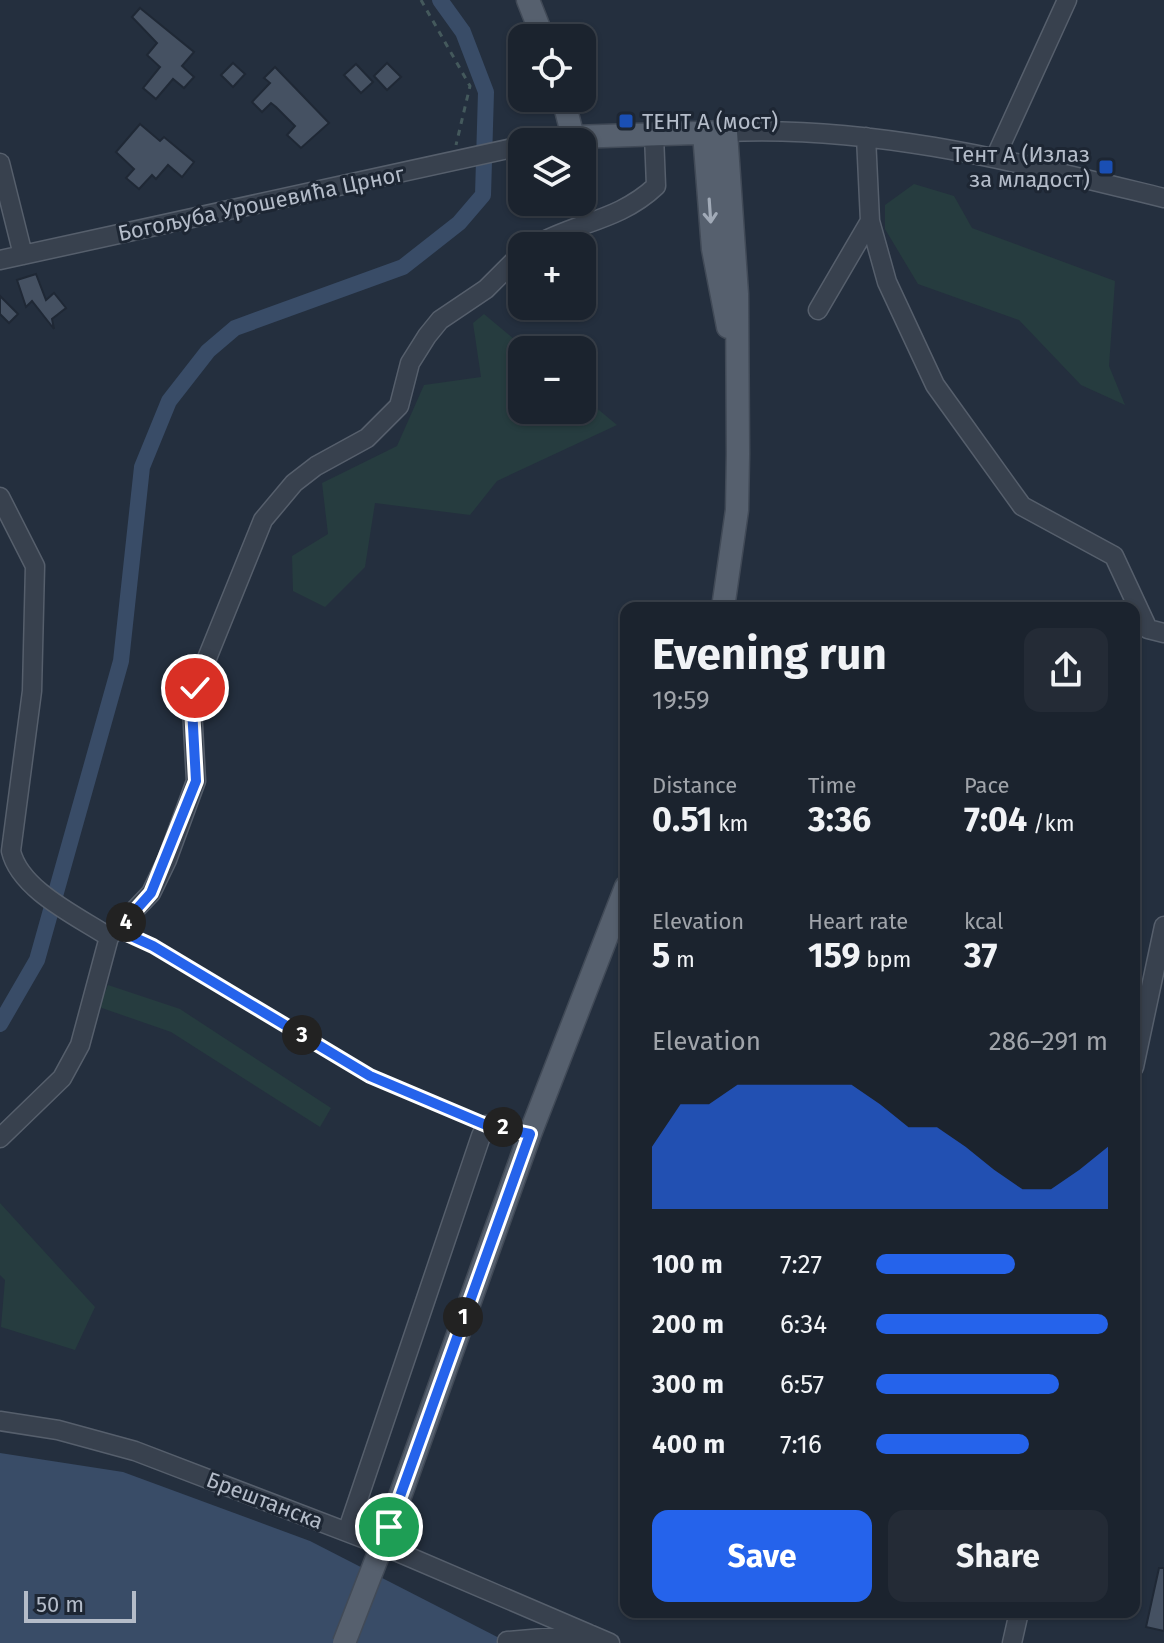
<!DOCTYPE html>
<html lang="en">
<head>
<meta charset="utf-8">
<style>
  body { margin:0; font-family:"Fira Sans",sans-serif; background:#242b36; color:#f1f3f6; height:100vh; display:flex; flex-direction:column; font-size:30px; white-space:nowrap }
  * { box-sizing:border-box; margin:0 }
  p { font-size:26px; color:#a0a4aa }
  .icon { flex:none; width:44px; height:44px; fill:none; stroke:currentColor; stroke-width:2; stroke-linecap:round; stroke-linejoin:round }
  .map { position:relative; flex:1; overflow:hidden }
  .details { position:absolute; left:620px; top:602px; width:520px; height:1016px; display:flex; flex-direction:column; background:#1b232e; border-radius:16px; box-shadow:0 2px 6px #0004,0 0 0 2px #39404a }
  .details>* { flex:none }
  .fabs { position:absolute; left:508px; top:24px; display:grid; gap:16px }
  .fabs a { display:grid; place-items:center; width:88px; height:88px; border-radius:16px; background:#1b232e; box-shadow:0 2px 6px #0004,0 0 0 2px #39404a; font-size:40px }
  .scale { position:absolute; left:24px; bottom:20px; width:112px; box-sizing:border-box; padding-left:8px; border:4px solid #b4bcc9; border-top:0; font-size:22px; line-height:28px; white-space:nowrap; color:#b4bcc9; -webkit-text-stroke:6px #1d2633; paint-order:stroke }
  .pin { position:absolute; display:grid; place-items:center; width:68px; height:68px; color:#fff; margin:-34px; border:4px solid #fff; border-radius:50%; box-shadow:0 2px 8px #0007 }
  .km { position:absolute; width:40px; height:40px; margin:-20px; border-radius:50%; background:#222; color:#fff; font-size:22px; line-height:40px; text-align:center }
  .round { display:grid; place-items:center; flex:none; width:84px; height:84px; border-radius:16px; background:#242b36 }
  .head { display:flex; align-items:center; justify-content:space-between; height:136px; padding:0 32px }
  h1 { font-size:44px; font-weight:700; line-height:60px }
  .stats { display:grid; grid-template-columns:repeat(3,1fr); gap:12px; height:136px; padding:8px 32px }
  .stats div { display:grid; align-content:center }
  .stats b { font-size:34px; font-weight:700 }
  .stats small { font-size:22px; font-weight:400 }
  .stats p { font-size:22px }
  .chart { height:224px; padding:16px 32px }
  .chart p { display:flex; justify-content:space-between }
  .chart svg { width:100%; height:144px; margin-top:8px; fill:#2563eb; opacity:.7 }
  .button { display:flex; gap:16px; margin-top:auto; padding:16px 32px }
  .button a { flex:1; height:92px; border-radius:16px; background:#2563eb; color:#fff; font-size:32px; font-weight:700; line-height:92px; text-align:center }
  .button a+a { background:#242b36; color:#f1f3f6 }
  ul { padding:0 32px; list-style:none; font-size:26px }
  li { display:grid; grid-template-columns:128px 96px 1fr; align-items:center; height:60px }
  li i { height:20px; border-radius:10px; background:#2563eb }
  .map>svg:first-child { display:block }
  .green { fill:#263c3f }
  .water { fill:#394c67 }
  .lines { fill:none; stroke-linecap:round; stroke-linejoin:round }
  .canal { stroke:#394c67; stroke-width:16 }
  .building { fill:#455162; stroke:#1f2835; stroke-width:2 }
  .minor-casing { stroke:#565f6c; stroke-width:21 }
  .major-casing { stroke:#414a57; stroke-width:25 }
  .path { stroke:#44595c; stroke-width:3; stroke-dasharray:6 6; stroke-linecap:butt }
  .minor { stroke:#38414e; stroke-width:18 }
  .major { stroke:#56606e; stroke-width:22 }
  .major-bridge-casing { stroke:#414a57; stroke-width:25; stroke-linecap:butt }
  .major-bridge { stroke:#56606e; stroke-width:22 }
  .oneway { stroke:#a1aab7 }
  .route-casing { stroke:#fff; stroke-width:16 }
  .route { stroke:#2563eb; stroke-width:10 }
  .transit-dot { fill:#1a4fb4; stroke:#1d2633; stroke-width:3 }
  .labels { text-anchor:middle; stroke-width:6; stroke-linejoin:round; paint-order:stroke }
  .poi-label { font-size:22px; fill:#b4bcc9; stroke:#1d2633; text-anchor:start }
  .street-label { font-size:22px; fill:#b4bcc9; stroke:#1d2633 }
</style>
</head>
<body>
<div class="map">
<svg width="1164" height="1643" viewBox="0 0 1164 1643">
  <rect width="100%" height="100%" fill="#242f3e"/>
  <path class="green" d="M914,184L954,196L972,228L1115,281L1109,366L1125,405L1081,385L1019,320L918,284L885,229V205Z
    M484,314L527,350H522V410H582V396L617,425L497,481L470,515L375,503L365,567L325,607L293,591L292,556L328,534L322,483L397,446L424,385L481,377L473,323Z
    M108,985L180,1009L331,1108L320,1127L171,1032L99,1007Z
    M0,1203L95,1307L75,1350L1,1327L5,1280L0,1275Z"/>
  <path class="water" d="M0,1453L123,1472L310,1541L509,1643H0Z"/>
  <g class="lines">
    <path class="canal" d="M0,1024L37,960L121,661L142,467L169,401L208,351L235,328L403,267L459,223L483,195L486,92L463,32L440,0"/>
  </g>
  <path class="building" d="M140,8L194,52L182,66L194,77L184,88L173,79L156,99L143,88L160,67L147,55L157,43L132,17Z
    M233,63L245,74L233,87L221,75Z
    M387,63L401,77L387,90L374,76Z
    M356,64L373,82L361,93L344,75Z
    M275,67L329,123L301,148L287,135L295,126L276,107L271,103L262,112L252,102L270,83L264,78Z
    M140,124L160,141L164,137L194,162L182,177L168,165L156,179L152,175L139,189L126,178L134,169L116,152Z
    M36,274L46,300L54,293L66,308L52,319L54,329L32,301L26,307L17,280Z
    M0,296L18,314L9,323L0,314Z
    M1159,1568H1164V1631L1146,1627Z"/>
  <g class="lines">
    <defs>
      <path id="minor" d="M726,132C876,125 1020,163 1164,198
        M543,142L573,137
        M995,158L1067,0
        M0,163L23,255
        M870,221L887,282L935,385L1022,506L1114,556L1148,629L1164,633
        M534,246C576,222 619,221 656,186L654,135
        M0,260L522,146
        M818,310L870,221L866,137
        M0,497L35,566L32,691L11,851C20,890 77,916 109,937
        M1134,1067L1164,926
        M0,1138L62,1078L80,1045L109,937L151,893L167,860L196,781L192,708L195,688L263,520L294,483L316,466L367,438L399,406L410,363L427,336L440,320L486,289L522,253
        M0,1421L58,1430L135,1451L386,1547L610,1643
        M347,1532L481,1136L486,1125L530,1134
        M507,1641L589,1634
        M1012,1643L1019,1612"/>
      <path id="major" d="M528,0L543,38
        M563,98L573,137L726,132L737,294L738,454L737,510L723,608
        M704,133L713,249L728,327
        M389,1527L530,1134L626,887"/>
    </defs>
    <use href="#minor" class="minor-casing"/>
    <use href="#major" class="major-casing"/>
    <path class="path" d="M421,0L470,86L456,145
      M133,936L370,1076L471,1118"/>
    <use href="#minor" class="minor"/>
    <use href="#major" class="major"/>
    <defs>
      <path id="major-bridge" d="M344,1643L389,1527"/>
    </defs>
    <use href="#major-bridge" class="major-bridge-casing"/>
    <use href="#major-bridge" class="major-bridge"/>
  </g>
  <defs><path id="oneway-shaft" d="M-6 0H5M1.5-3L5.5 0L1.5 3" fill="none" stroke-width="1.6" stroke-linecap="round" stroke-linejoin="round" transform="scale(2)"/></defs>
  <use class="oneway" href="#oneway-shaft" transform="translate(710 211) rotate(86)"/>
  <g class="lines">
    <defs>
      <path id="route" d="M195,688L192,708L196,781L151,893L118,930L153,946L370,1076L486,1125L530,1134L389,1527"/>
    </defs>
    <use href="#route" class="route-casing"/>
    <use href="#route" class="route"/>
  </g>
  <g class="transit-dot">
    <rect x="618" y="113" width="16" height="16" rx="4"/>
    <rect x="1098" y="159" width="16" height="16" rx="4"/>
  </g>
  <g class="labels">
    <g class="poi-label">
      <text x="642" y="129">ТЕНТ А (мост)</text>
      <text x="1090" y="162" text-anchor="end">Тент А (Излаз<tspan x="1090" dy="25">за младост)</tspan></text>
    </g>
    <g class="street-label">
      <text transform="translate(261 203) rotate(-12)" y="8">Богољуба Урошевића Црног</text>
      <text transform="translate(265 1500) rotate(21)" y="8">Брештанска</text>
    </g>
  </g>
</svg>
<div class="fabs">
<a><svg class="icon" aria-label="locate" viewBox="0 0 24 24"><circle cx="12" cy="12" r="6"/><path d="M12 2v4M12 18v4M2 12h4M18 12h4"/></svg></a>
<a><svg class="icon" aria-label="layers" viewBox="0 0 24 24"><path d="M12 4l9 5-9 5-9-5zM3 14l9 5 9-5"/></svg></a>
<a>+</a>
<a>−</a>
</div>
<div class="scale">50 m</div>
<div class="pin" style="left:389px;top:1527px;background:#1e9e55"><svg class="icon" aria-label="arrive" viewBox="0 0 24 24"><path d="M6 21V4h12l-3 4 3 4H6"/></svg></div>
<div class="pin" style="left:195px;top:688px;background:#d93025"><svg class="icon" aria-label="check" viewBox="0 0 24 24"><path d="M5 12l5 5 9-10"/></svg></div>
<b class="km" style="left:463px;top:1317px">1</b>
<b class="km" style="left:503px;top:1127px">2</b>
<b class="km" style="left:302px;top:1035px">3</b>
<b class="km" style="left:126px;top:922px">4</b>
<section class="details">
<div class="head"><div><h1>Evening run</h1><p>19:59</p></div><a class="round"><svg class="icon" aria-label="share" viewBox="0 0 24 24"><path d="M12 15V3M7 8l5-5 5 5M5 13v7h14v-7"/></svg></a></div>
<div class="stats">
<div><p>Distance</p><b>0.51<small> km</small></b></div>
<div><p>Time</p><b>3:36</b></div>
<div><p>Pace</p><b>7:04<small> /km</small></b></div>
</div>
<div class="stats">
<div><p>Elevation</p><b>5<small> m</small></b></div>
<div><p>Heart rate</p><b>159<small> bpm</small></b></div>
<div><p>kcal</p><b>37</b></div>
</div>
<div class="chart"><p><span>Elevation</span>286–291 m</p>
<svg viewBox="0 0 160 44" preserveAspectRatio="none"><path d="M0 44V25L10 12L20 12L30 6L40 6L50 6L60 6L70 6L80 12L90 19L100 19L110 25L120 32L130 38L140 38L150 32L160 25V44z"/></svg>
</div>
<ul>
<li><b>100 m</b>7:27<i style="width:60%"></i></li>
<li><b>200 m</b>6:34<i style="width:100%"></i></li>
<li><b>300 m</b>6:57<i style="width:79%"></i></li>
<li><b>400 m</b>7:16<i style="width:66%"></i></li>
</ul>
<div class="button"><a>Save</a><a>Share</a></div>
</section>
</div>
</body>
</html>
